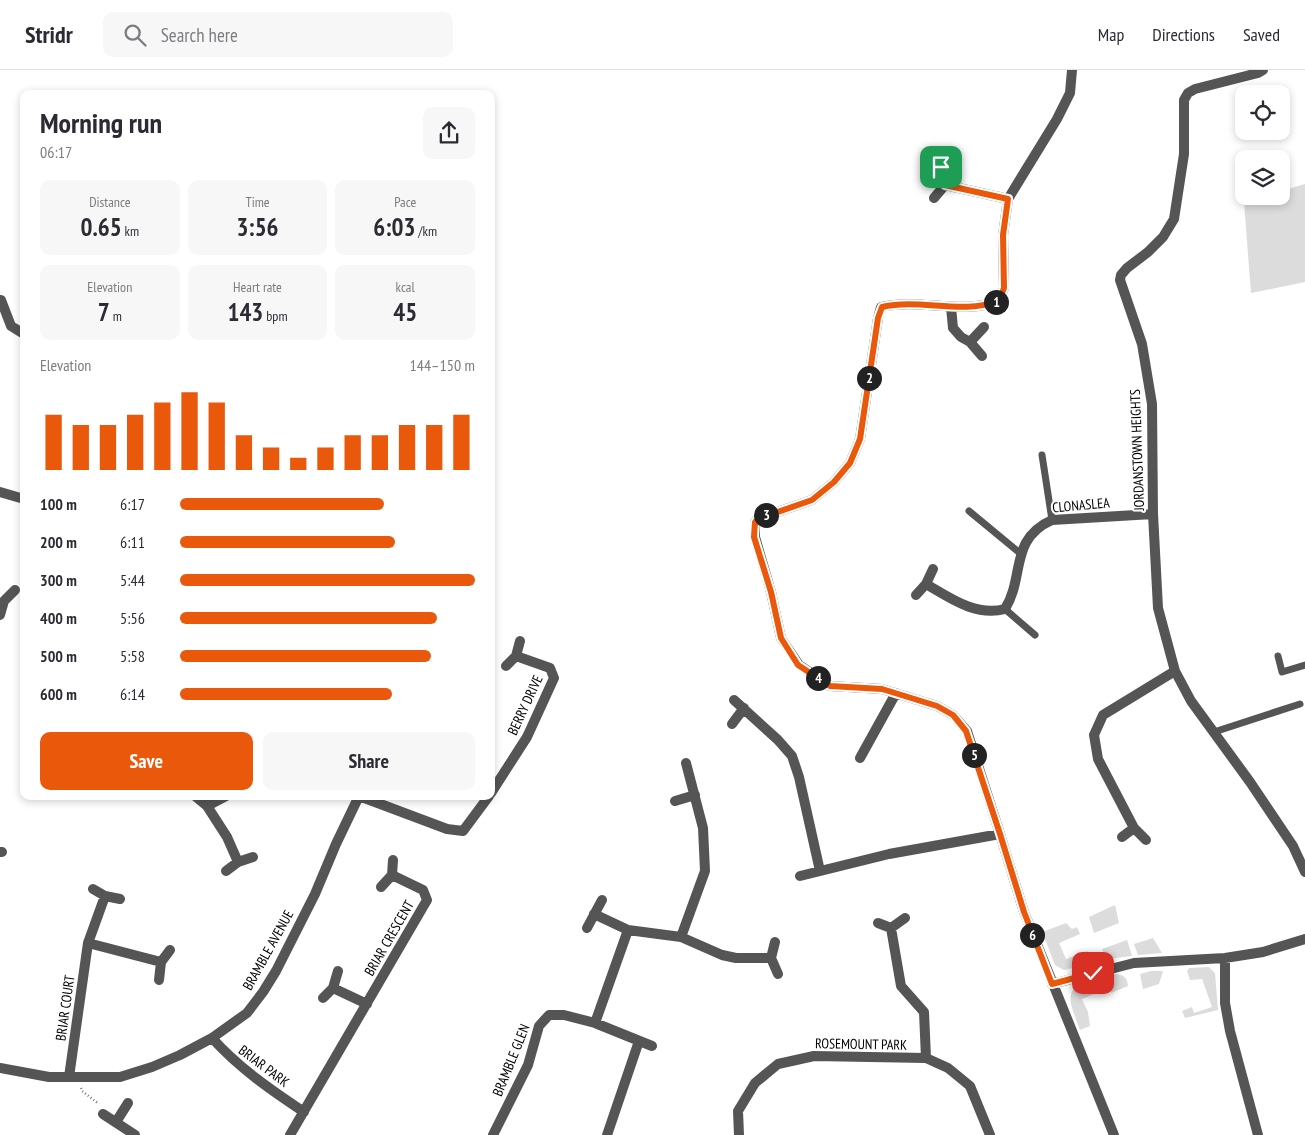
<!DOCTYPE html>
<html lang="en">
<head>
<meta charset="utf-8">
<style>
  body { margin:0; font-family:"PT Sans Narrow",sans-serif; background:#f7f7f7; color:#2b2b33; height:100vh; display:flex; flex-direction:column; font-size:19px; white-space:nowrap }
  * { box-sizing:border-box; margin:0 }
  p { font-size:16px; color:#7c7c81 }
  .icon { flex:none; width:28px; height:28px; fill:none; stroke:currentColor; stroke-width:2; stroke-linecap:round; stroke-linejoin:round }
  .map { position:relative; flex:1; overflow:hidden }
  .sheet { position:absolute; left:20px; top:20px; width:475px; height:710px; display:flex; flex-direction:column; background:#fff; border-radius:10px; box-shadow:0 2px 8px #0003 }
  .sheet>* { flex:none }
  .controls { position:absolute; left:1235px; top:15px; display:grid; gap:10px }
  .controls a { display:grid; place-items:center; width:55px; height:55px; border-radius:10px; background:#fff; box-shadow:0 2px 8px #0003; font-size:25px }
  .pin { position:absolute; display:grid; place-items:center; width:42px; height:42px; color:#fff; margin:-21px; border-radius:10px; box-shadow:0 2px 8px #0006 }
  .km { position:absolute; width:25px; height:25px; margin:-12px; border-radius:50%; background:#222; color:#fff; font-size:14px; line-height:25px; text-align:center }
  .round { display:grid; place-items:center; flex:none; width:52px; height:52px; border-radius:10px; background:#f7f7f7 }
  .head { display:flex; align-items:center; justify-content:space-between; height:85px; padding:0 20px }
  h1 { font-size:28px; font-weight:800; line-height:38px }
  .stats { display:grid; grid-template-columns:repeat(3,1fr); gap:8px; height:85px; padding:5px 20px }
  .stats div { display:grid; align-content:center; border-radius:10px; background:#f7f7f7; text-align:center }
  .stats b { font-size:25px; font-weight:800 }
  .stats small { font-size:14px; font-weight:400 }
  .stats p { font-size:14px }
  .chart { height:140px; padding:10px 20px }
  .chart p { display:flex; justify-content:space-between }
  .chart svg { width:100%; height:90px; margin-top:5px; stroke:#ea580c; stroke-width:6 }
  .action { display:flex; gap:10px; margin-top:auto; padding:10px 20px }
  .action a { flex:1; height:58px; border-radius:10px; background:#ea580c; color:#fff; font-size:20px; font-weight:800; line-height:58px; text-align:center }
  .action a+a { background:#f7f7f7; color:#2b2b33 }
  ul { padding:0 20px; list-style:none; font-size:16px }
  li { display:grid; grid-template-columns:80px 60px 1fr; align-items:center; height:38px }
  li i { height:12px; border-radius:6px; background:#ea580c }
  header { display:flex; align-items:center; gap:30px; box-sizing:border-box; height:70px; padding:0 25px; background:#fff; border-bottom:1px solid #e1e1e2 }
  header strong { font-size:24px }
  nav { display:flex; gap:28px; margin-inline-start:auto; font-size:18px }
  .search { width:350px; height:45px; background:#f7f7f7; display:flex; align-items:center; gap:12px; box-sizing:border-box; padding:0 18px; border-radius:10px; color:#7c7c81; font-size:19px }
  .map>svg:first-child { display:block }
  .green { fill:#dcdcdc }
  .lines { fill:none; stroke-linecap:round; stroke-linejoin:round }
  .path { stroke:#777; stroke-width:2.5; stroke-dasharray:1 2.5; stroke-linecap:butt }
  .lane { stroke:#555; stroke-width:7 }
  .street { stroke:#555; stroke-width:10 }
  .route-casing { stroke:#fff; stroke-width:10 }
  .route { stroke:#ea580c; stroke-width:6 }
  .labels { text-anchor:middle; stroke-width:4; stroke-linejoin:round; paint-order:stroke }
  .street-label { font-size:14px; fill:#000; stroke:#fff }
</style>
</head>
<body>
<header>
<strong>Stridr</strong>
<div class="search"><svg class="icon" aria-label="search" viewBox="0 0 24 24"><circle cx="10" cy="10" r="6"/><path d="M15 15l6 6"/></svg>Search here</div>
<nav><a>Map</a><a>Directions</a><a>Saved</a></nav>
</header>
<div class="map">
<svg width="1305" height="1065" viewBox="0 0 1305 1065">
  <rect width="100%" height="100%" fill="#fff"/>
  <path class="green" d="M1305,114V212L1251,223L1244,132L1264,126H1281V121Z
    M1115,835L1119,853L1094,863L1089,847Z
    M1066,853L1072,859L1077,857L1080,864L1059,873L1066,889L1087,881L1092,891L1086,895L1064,900L1055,895L1043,864L1045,861Z
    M1153,868L1162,883L1138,885L1134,874Z
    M1127,870L1132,886L1107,889L1102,879Z
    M1209,897L1215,903L1218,940L1185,948L1182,941L1192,937L1194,943L1212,937L1202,909L1190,910L1187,901L1189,898Z
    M1151,901H1163L1159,914L1143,919L1140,904Z
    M1115,904C1124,905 1127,907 1128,916L1111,923L1105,909Z
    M1088,911L1096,913V923L1082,929L1088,942L1090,956L1080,960C1073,939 1059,919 1088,911Z"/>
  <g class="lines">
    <path class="path" d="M81,1018L82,1021L99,1034"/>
    <path class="lane" d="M1042,385L1052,450
      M969,441L1021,484
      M1005,539L1035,565
      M1278,586L1282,602L1305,595
      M1214,662L1300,634"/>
    <path class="street" d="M1072,0L1070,23L1057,49L1008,129L1003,165L1004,218L999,231C961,245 920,228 881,237L878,248L860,369L850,393L834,412L812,430L772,444L762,445L755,452V467L771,522L781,568L799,595L830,616L882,619L937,636L953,645L967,661L1000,764L1024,842L1114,1065
      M1263,0L1258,3L1195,19L1188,23L1184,30V84L1174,149L1163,167L1148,182L1127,198L1121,205L1120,210L1142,274L1152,334L1153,444L1158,538L1175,601L1191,631L1250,712L1293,776L1305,802
      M945,115L1008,129
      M934,128L945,115L941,97
      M1,230L11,256L24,264
      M951,237L953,258L961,267L970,272L982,286
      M970,272L984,257
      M0,422L24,429
      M926,514C950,528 976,547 1005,539C1025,507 1009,469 1052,450L1153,444
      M916,525L926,514L933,499
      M0,545L4,531L15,520
      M506,596L516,586L520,571
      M734,630L778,670L792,686L799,707L820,801
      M732,654L744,638
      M860,688L896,623
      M491,723L527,667L554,608L550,598L516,586
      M195,726L207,736L227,767L238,792
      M359,726L447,759L463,761L489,726
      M675,731L695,725
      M207,736L226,726
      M1122,767L1134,758
      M1146,770L1134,758L1098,689L1094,665L1103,645L1175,601
      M0,782H2
      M226,801L238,792L253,787
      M800,806L889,784L1000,764
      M381,817L392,805L393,790
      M93,819L105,826L120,829
      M594,844L628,860L681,867L722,885L736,888H771
      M878,853L891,858L905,848
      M587,858L602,830
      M891,858L901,916L924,942L926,988
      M681,867L705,801L703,758L686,693
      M775,872L771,888L778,904
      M88,873L161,892
      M1225,888V933L1230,961L1258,1065
      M159,910L161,892L170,880
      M1052,914L1134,893L1225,888L1263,882L1305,869
      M333,918L367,934
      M323,928L333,918L338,901
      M595,953L628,860
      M212,968C239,998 271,1020 304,1042
      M0,998L49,1007H120L152,997L180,985L212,968L247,943L263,922L276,901L315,824L336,774L359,726
      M69,1007L88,873L105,826
      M103,1044L135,1065
      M116,1052L128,1033
      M290,1065L427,830L423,820L392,805
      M493,1065L528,995L539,956L549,945H564L595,953L652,976
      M607,1065L639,971
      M739,1065L738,1041L755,1013L778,994L814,986L926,988L948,998L970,1016L990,1065"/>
  </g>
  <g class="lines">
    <defs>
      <path id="route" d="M941,97L945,115L1008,129L1003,165L1004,218L999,231C961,245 920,228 882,237L878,248L860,369L850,393L834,412L812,430L772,444L762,445L755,452L754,467L771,522L781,568L798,595L830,616L882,619L937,636L953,645L966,661L1000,764L1024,842L1052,914L1093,903"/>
    </defs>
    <use href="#route" class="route-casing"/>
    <use href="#route" class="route"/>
  </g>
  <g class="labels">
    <g class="street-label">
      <text transform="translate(1137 380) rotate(-92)" y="5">JORDANSTOWN HEIGHTS</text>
      <text transform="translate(1081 435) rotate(-5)" y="5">CLONASLEA</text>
      <text transform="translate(525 635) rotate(-65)" y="5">BERRY DRIVE</text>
      <text transform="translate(389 868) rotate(-60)" y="5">BRIAR CRESCENT</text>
      <text transform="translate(268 880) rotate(-61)" y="5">BRAMBLE AVENUE</text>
      <text transform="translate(65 938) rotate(-82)" y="5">BRIAR COURT</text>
      <text transform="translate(861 974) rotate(1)" y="5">ROSEMOUNT PARK</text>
      <text transform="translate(511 990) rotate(-68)" y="5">BRAMBLE GLEN</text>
      <text transform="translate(264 996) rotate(37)" y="5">BRIAR PARK</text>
    </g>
  </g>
</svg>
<div class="controls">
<a><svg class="icon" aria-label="locate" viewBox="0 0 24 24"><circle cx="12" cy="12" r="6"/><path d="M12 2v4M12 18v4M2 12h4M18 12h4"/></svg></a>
<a><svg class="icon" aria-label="layers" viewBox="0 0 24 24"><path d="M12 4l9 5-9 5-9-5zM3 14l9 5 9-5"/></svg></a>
</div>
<div class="pin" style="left:941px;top:97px;background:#1e9e55"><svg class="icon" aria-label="arrive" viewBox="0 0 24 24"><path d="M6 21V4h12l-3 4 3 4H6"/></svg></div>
<div class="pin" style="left:1093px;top:903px;background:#d93025"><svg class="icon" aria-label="check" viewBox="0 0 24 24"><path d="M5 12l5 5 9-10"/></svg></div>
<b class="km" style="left:996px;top:232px">1</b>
<b class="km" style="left:869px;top:308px">2</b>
<b class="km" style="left:766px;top:445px">3</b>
<b class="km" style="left:818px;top:608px">4</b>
<b class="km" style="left:974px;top:685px">5</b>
<b class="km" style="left:1032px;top:865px">6</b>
<section class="sheet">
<div class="head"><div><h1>Morning run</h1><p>06:17</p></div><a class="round"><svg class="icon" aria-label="share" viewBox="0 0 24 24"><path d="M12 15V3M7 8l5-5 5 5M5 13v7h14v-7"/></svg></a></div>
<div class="stats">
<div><p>Distance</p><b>0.65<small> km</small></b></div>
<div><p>Time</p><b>3:56</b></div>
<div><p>Pace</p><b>6:03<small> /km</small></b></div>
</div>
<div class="stats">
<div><p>Elevation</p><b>7<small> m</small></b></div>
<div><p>Heart rate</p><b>143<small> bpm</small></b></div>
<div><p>kcal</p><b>45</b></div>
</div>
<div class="chart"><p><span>Elevation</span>144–150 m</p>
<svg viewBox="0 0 160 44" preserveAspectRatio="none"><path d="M5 44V17M15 44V22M25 44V22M35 44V17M45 44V11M55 44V6M65 44V11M75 44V27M85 44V33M95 44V38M105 44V33M115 44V27M125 44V27M135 44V22M145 44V22M155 44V17"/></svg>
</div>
<ul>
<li><b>100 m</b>6:17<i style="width:69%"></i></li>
<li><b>200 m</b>6:11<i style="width:73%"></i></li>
<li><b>300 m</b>5:44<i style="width:100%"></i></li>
<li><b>400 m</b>5:56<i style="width:87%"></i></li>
<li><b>500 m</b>5:58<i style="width:85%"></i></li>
<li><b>600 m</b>6:14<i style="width:72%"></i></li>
</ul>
<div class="action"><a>Save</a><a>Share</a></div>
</section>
</div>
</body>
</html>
